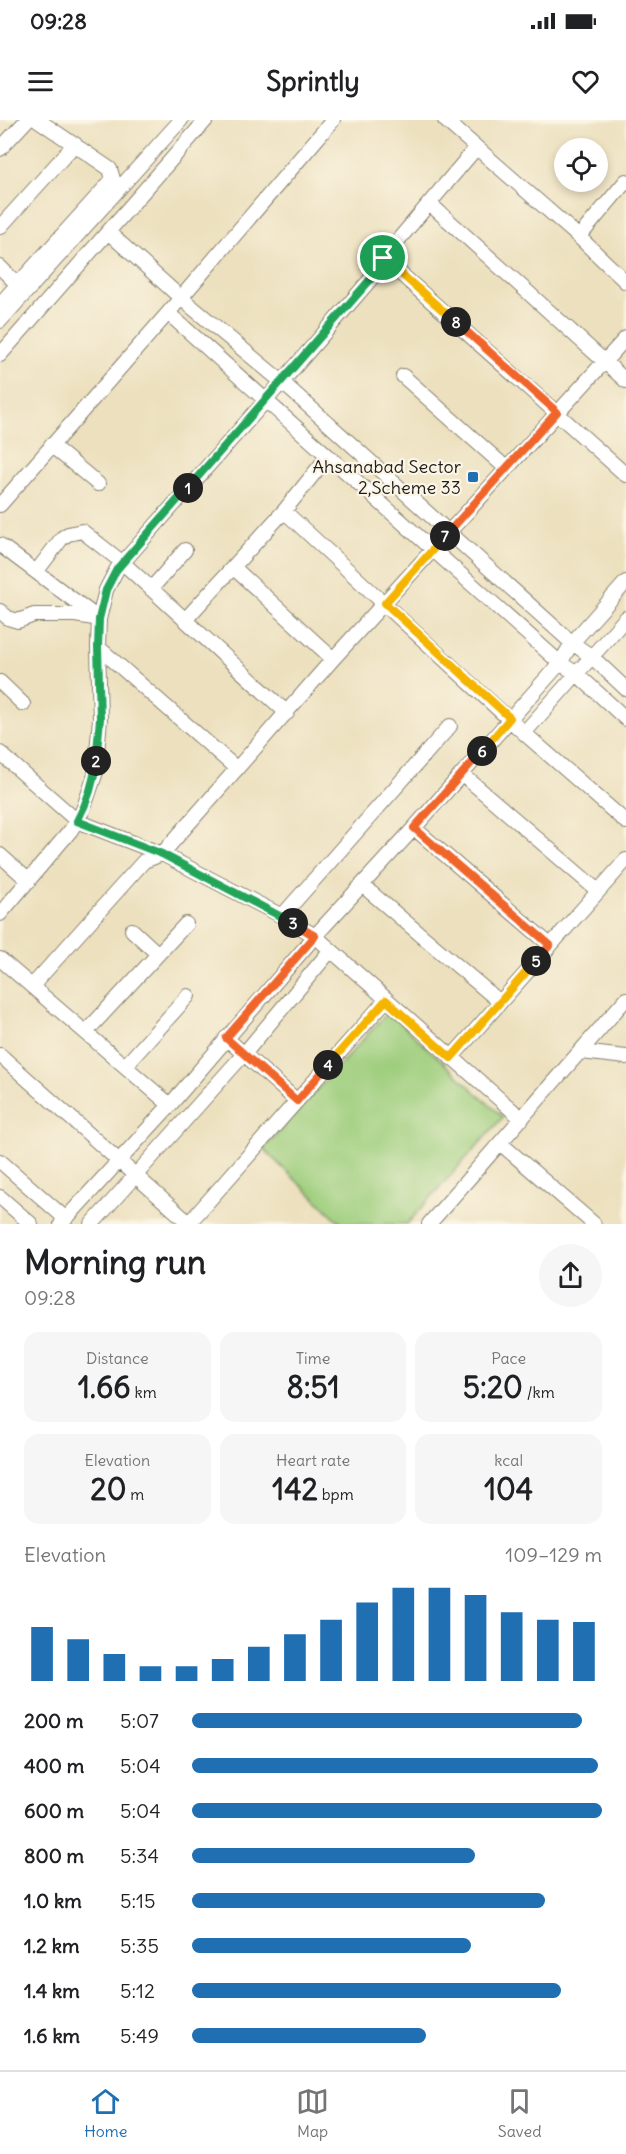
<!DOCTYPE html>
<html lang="en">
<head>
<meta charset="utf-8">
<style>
  body { margin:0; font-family:Delius,sans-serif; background:#f6f6f6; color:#202124; height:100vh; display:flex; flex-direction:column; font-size:22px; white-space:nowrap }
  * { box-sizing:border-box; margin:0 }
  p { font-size:20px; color:#757577 }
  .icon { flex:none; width:33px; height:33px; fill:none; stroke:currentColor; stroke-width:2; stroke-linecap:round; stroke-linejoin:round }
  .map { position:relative; height:1104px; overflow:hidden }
  .drawer { display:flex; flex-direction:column; background:#fff; flex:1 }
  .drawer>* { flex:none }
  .fabs { position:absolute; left:554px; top:18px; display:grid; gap:12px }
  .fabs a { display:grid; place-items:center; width:54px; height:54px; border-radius:50%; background:#fff; box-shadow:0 3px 9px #0003; font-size:30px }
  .pin { position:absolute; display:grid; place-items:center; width:51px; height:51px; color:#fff; margin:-26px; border:3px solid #fff; border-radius:50%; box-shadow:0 2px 6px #0007 }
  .km { position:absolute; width:30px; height:30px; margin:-15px; border-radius:50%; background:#222; color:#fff; font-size:16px; line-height:30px; text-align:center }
  .round { display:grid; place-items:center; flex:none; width:63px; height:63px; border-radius:32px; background:#f6f6f6 }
  .overview { display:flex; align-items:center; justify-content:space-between; height:102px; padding:0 24px }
  h1 { font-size:33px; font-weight:700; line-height:45px }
  .stats { display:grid; grid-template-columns:repeat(3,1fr); gap:9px; height:102px; padding:6px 24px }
  .stats div { display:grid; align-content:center; border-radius:15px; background:#f6f6f6; text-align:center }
  .stats b { font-size:30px; font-weight:700 }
  .stats small { font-size:16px; font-weight:400 }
  .stats p { font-size:16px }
  .chart { height:168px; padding:12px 24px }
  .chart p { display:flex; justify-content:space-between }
  .chart svg { width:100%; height:108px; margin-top:6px; stroke:#1f6fb2; stroke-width:6 }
  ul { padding:0 24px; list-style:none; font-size:20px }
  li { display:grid; grid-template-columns:96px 72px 1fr; align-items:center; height:45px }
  li i { height:15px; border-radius:8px; background:#1f6fb2 }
  .status { display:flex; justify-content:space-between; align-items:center; height:42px; padding:0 30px; background:#fff; direction:ltr }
  .status svg { height:16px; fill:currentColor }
  header { display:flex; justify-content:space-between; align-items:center; height:78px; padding:0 24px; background:#fff; font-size:27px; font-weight:700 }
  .menu { display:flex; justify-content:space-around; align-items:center; height:84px; border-top:2px solid #e0e0e0; background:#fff; font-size:16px; color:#757577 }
  .menu a { display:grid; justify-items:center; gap:3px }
  .menu .active { color:#1f6fb2 }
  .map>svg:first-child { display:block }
  .green { fill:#9ece7d; stroke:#5d754c; stroke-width:1.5 }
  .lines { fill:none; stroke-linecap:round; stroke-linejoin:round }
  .minor-casing { stroke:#847e6d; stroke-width:16 }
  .minor { stroke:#fff; stroke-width:14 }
  .split-1-casing { stroke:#fff; stroke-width:12 }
  .split-2-casing { stroke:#fff; stroke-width:12 }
  .split-3-casing { stroke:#fff; stroke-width:12 }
  .split-4-casing { stroke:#fff; stroke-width:12 }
  .split-5-casing { stroke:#fff; stroke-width:12 }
  .split-6-casing { stroke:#fff; stroke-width:12 }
  .split-7-casing { stroke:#fff; stroke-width:12 }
  .split-8-casing { stroke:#fff; stroke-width:12 }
  .split-9-casing { stroke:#fff; stroke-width:12 }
  .split-1 { stroke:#22a559; stroke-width:8 }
  .split-2 { stroke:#22a559; stroke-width:8 }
  .split-3 { stroke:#22a559; stroke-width:8 }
  .split-4 { stroke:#f0652b; stroke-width:8 }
  .split-5 { stroke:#f5b400; stroke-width:8 }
  .split-6 { stroke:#f0652b; stroke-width:8 }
  .split-7 { stroke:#f5b400; stroke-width:8 }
  .split-8 { stroke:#f0652b; stroke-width:8 }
  .split-9 { stroke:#f5b400; stroke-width:8 }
  .poi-dot { fill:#1f6fb2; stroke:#fcf5e5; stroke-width:2 }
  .labels { text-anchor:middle; stroke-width:4.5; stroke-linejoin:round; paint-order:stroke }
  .poi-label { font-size:18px; fill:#1c1c1c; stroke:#fcf5e5; text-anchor:end }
</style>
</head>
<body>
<div class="status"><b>09:28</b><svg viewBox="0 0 49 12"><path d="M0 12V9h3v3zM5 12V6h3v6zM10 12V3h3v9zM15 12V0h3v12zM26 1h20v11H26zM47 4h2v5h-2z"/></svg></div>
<header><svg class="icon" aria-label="menu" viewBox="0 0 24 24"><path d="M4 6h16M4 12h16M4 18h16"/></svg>Sprintly<svg class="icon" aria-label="heart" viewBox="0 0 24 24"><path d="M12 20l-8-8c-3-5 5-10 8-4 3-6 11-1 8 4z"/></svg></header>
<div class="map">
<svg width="626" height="1104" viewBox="0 0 626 1104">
  <rect width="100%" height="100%" fill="#fcf5e5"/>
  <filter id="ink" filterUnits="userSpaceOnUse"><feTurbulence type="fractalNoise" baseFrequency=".0167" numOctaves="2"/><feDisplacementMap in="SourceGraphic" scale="12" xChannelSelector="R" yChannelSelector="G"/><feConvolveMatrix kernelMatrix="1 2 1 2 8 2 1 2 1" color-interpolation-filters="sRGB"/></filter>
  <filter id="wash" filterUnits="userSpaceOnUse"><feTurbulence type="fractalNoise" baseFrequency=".008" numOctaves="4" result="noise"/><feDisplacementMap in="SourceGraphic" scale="24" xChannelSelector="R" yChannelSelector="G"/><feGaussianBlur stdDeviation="1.35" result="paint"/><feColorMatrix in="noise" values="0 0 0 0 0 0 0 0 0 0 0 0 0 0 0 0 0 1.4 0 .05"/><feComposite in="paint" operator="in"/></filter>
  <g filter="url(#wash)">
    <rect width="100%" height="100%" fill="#ece0be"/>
    <path class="green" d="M388,892L503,997L407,1104H342L263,1029Z"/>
  </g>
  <g filter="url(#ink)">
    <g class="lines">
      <defs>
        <path id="minor" d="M333,0L168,193L560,543L577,554L626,599
          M445,0L579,117L626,162
          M0,29L27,0
          M429,83L626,261
          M0,107L75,24
          M108,112L181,178L282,262L376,153L383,138L476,28
          M579,117L626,61
          M383,138L626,355
          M0,147L17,164
          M0,184L113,59L110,49L38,0
          M0,201L181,0
          M0,235L206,0
          M403,256L506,348
          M51,325L98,364
          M0,385L168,193
          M284,391L524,613L626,702
          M0,425L99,499
          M233,447L333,539
          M36,452L62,418L68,414L82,411L123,443L287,593
          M151,469L185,430
          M0,491L8,498L18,501L34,495H75L94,498
          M185,500L284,391L328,336
          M98,527L237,649
          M0,562L23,584
          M524,613L626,498
          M0,633L77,701L162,734L282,796L315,816L522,999
          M462,654L598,771
          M414,708L550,825
          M0,735L29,761
          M362,765L500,882
          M0,794L71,710L83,690L95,655L100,599L98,527L99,499L106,470L117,449L282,262L572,523L591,536L626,569
          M282,796L450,606
          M132,810L158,834
          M0,839L170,985
          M32,866L144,741L162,734L333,539L626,218
          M86,912L186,804
          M226,918L297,981
          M581,932L626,937
          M0,935L190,1104
          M451,938L626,740
          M125,946L188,876
          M500,1023L594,1104
          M0,1041L66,1099
          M0,1077L31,1104
          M189,1103L386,880
          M61,1104L170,985L315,816L414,708L560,543L572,523L626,462
          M92,1104L244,934L330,831
          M429,1104L626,879"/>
      </defs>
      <use href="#minor" class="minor-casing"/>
      <use href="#minor" class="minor"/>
    </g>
  </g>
  <g class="lines" filter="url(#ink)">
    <defs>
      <path id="split-1" d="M188,368L376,153L383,138"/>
      <path id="split-2" d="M96,641L100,599L98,527L99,499L106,470L117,449L188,368"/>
      <path id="split-3" d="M96,641C94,662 87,683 77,701L162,734L293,803"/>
      <path id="split-4" d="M293,803L315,816L226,918L297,981L328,945"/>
      <path id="split-5" d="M328,945L386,880L451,938L536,841"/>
      <path id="split-6" d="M482,631L414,708L550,825L536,841"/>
      <path id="split-7" d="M445,416L385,483L510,598L482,631"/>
      <path id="split-8" d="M445,416L557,292L456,202"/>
      <path id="split-9" d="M383,138L456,202"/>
    </defs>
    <use href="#split-1" class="split-1-casing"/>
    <use href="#split-2" class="split-2-casing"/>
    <use href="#split-3" class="split-3-casing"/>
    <use href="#split-4" class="split-4-casing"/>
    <use href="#split-5" class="split-5-casing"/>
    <use href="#split-6" class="split-6-casing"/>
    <use href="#split-7" class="split-7-casing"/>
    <use href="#split-8" class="split-8-casing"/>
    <use href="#split-9" class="split-9-casing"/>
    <use href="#split-1" class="split-1"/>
    <use href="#split-2" class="split-2"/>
    <use href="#split-3" class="split-3"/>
    <use href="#split-4" class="split-4"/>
    <use href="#split-5" class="split-5"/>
    <use href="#split-6" class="split-6"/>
    <use href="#split-7" class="split-7"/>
    <use href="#split-8" class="split-8"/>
    <use href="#split-9" class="split-9"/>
  </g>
  <rect class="poi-dot" x="467" y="351" width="12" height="12" rx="3"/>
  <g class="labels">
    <g class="poi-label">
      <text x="461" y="353">Ahsanabad Sector<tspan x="461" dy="21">2,Scheme 33</tspan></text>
    </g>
  </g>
</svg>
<div class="fabs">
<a><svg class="icon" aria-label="locate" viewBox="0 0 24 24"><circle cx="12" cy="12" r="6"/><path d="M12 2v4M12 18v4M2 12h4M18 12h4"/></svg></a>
</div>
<div class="pin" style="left:383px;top:138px;background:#1e9e55"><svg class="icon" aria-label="arrive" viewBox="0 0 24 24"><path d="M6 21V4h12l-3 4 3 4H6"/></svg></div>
<b class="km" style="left:188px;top:368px">1</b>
<b class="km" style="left:96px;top:641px">2</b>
<b class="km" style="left:293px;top:803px">3</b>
<b class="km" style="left:328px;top:945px">4</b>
<b class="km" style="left:536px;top:841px">5</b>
<b class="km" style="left:482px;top:631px">6</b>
<b class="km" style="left:445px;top:416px">7</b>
<b class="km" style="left:456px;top:202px">8</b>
</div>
<section class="drawer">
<div class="overview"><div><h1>Morning run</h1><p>09:28</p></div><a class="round"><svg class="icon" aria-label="share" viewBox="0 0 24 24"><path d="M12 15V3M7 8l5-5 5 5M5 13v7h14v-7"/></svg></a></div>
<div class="stats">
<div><p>Distance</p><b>1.66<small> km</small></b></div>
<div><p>Time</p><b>8:51</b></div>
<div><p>Pace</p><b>5:20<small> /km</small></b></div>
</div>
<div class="stats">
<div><p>Elevation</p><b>20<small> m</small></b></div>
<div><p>Heart rate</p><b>142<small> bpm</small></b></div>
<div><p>kcal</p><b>104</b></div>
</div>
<div class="chart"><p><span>Elevation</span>109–129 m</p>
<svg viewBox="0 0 160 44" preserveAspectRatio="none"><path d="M5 44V22M15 44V27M25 44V33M35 44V38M45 44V38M55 44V35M65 44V30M75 44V25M85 44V19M95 44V12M105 44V6M115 44V6M125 44V9M135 44V16M145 44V19M155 44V20"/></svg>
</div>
<ul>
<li><b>200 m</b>5:07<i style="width:95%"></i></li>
<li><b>400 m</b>5:04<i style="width:99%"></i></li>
<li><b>600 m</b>5:04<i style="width:100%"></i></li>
<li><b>800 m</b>5:34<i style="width:69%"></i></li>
<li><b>1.0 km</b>5:15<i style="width:86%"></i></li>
<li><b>1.2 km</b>5:35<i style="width:68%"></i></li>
<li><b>1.4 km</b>5:12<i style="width:90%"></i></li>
<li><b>1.6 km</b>5:49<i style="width:57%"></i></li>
</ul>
</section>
<nav class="menu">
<a class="active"><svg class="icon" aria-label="home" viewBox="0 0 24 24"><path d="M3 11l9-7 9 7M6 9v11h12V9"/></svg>Home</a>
<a><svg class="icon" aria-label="map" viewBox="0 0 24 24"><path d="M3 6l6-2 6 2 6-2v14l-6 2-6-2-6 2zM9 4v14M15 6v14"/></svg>Map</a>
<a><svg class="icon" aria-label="saved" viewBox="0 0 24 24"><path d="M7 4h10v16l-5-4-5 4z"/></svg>Saved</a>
</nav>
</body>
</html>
